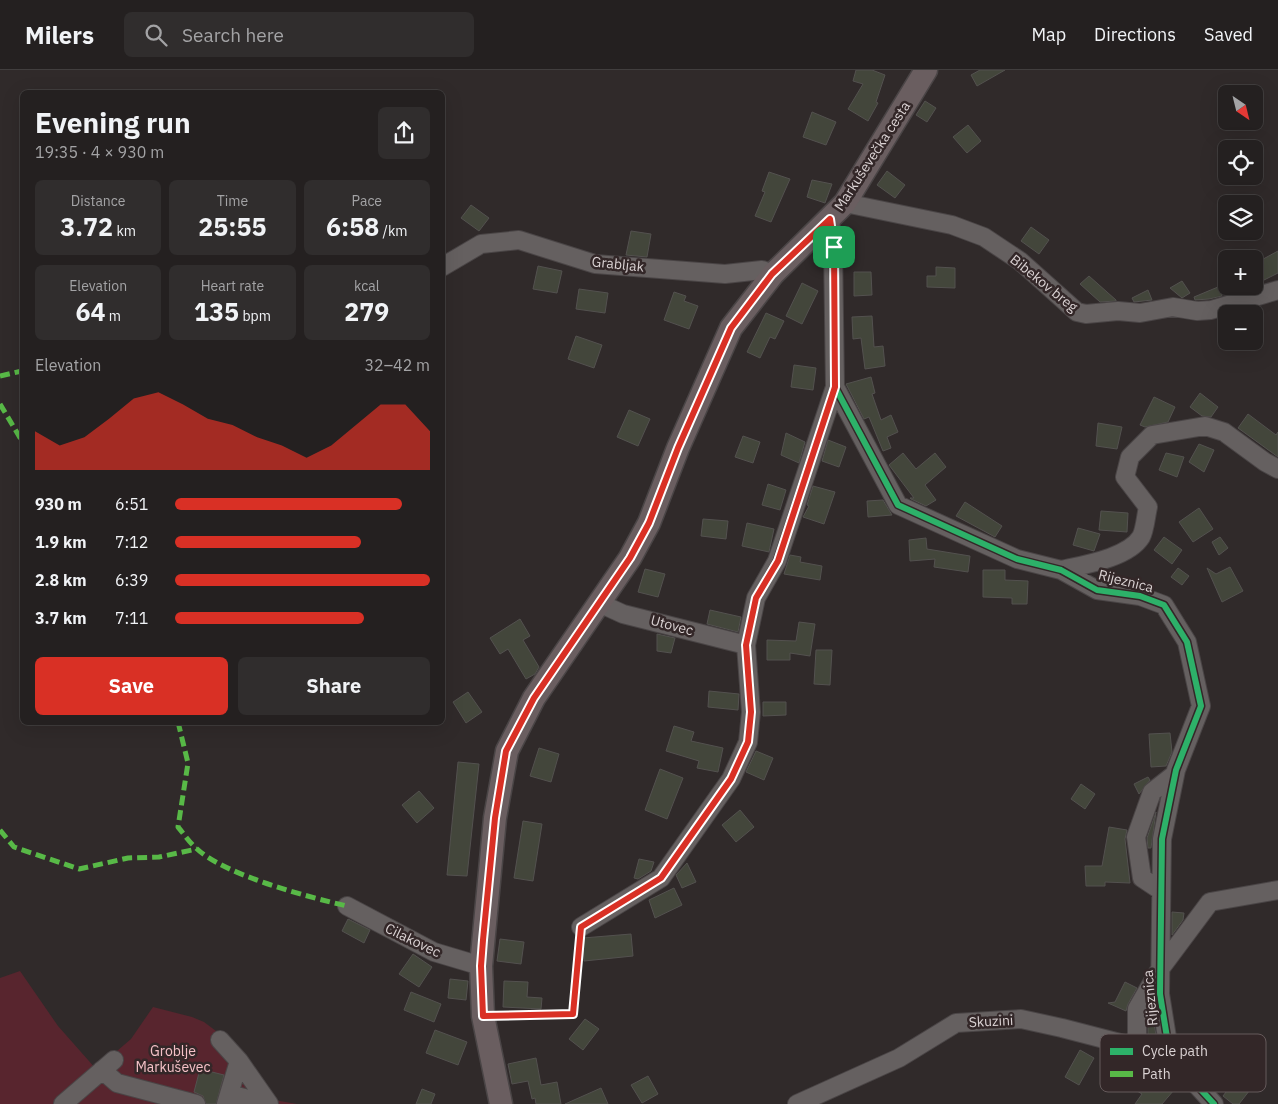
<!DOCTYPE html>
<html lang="en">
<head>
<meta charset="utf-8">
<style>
  body { margin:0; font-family:"IBM Plex Sans",sans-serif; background:#302d2d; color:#f1f3f6; height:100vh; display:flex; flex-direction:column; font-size:19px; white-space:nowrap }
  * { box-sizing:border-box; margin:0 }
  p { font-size:16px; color:#a3a3a5 }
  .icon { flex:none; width:28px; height:28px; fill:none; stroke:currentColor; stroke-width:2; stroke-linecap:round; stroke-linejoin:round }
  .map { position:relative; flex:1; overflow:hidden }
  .details { position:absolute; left:20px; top:20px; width:425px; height:635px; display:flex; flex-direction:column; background:#242020; border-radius:8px; box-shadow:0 5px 20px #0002,0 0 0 1px #413e3e }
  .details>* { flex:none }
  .needle { width:32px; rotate:145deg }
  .controls { position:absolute; left:1218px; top:15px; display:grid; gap:10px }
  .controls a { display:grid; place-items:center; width:45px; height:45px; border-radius:8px; background:#242020; box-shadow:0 5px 20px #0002,0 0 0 1px #413e3e; font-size:25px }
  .pin { position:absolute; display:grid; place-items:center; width:42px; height:42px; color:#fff; margin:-21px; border-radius:10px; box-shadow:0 2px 8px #0006 }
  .round { display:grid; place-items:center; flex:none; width:52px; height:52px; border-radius:8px; background:#302d2d }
  .overview { display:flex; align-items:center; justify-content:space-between; height:85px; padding:0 15px }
  h1 { font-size:28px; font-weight:700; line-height:38px }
  .metrics { display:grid; grid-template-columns:repeat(3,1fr); gap:8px; height:85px; padding:5px 15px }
  .metrics div { display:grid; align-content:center; border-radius:8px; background:#302d2d; text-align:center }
  .metrics b { font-size:25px; font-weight:700 }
  .metrics small { font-size:14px; font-weight:400 }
  .metrics p { font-size:14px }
  .chart { height:140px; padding:10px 15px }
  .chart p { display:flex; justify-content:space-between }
  .chart svg { width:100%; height:90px; margin-top:5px; fill:#d93025; opacity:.7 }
  .primary-button { display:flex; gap:10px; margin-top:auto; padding:10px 15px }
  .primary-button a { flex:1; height:58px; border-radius:8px; background:#d93025; color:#fff; font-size:20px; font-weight:700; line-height:58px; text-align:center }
  .primary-button a+a { background:#302d2d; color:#f1f3f6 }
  ul { padding:0 15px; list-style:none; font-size:16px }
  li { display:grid; grid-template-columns:80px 60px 1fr; align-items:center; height:38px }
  li i { height:12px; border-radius:6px; background:#d93025 }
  header { display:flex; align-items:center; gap:30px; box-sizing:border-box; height:70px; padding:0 25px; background:#242020; border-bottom:1px solid #413e3e }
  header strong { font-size:24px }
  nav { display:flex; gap:28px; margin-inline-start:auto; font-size:18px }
  .search { width:350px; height:45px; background:#302d2d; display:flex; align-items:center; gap:12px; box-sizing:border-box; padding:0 18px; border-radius:8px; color:#a3a3a5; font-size:19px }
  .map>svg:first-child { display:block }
  .green { fill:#58252e }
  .building { fill:#43463b; stroke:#53514f }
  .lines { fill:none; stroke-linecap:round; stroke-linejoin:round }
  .minor-casing { stroke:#4a4546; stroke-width:20 }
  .major-casing { stroke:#4a4546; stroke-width:25 }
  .path { stroke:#676263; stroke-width:2.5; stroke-dasharray:2.5 4; stroke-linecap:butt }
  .minor { stroke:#656060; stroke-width:18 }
  .major { stroke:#6a5e60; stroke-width:22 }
  .quiet { stroke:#58b947; stroke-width:5; stroke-dasharray:10 5; stroke-linecap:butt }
  .cycleway-casing { stroke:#332728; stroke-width:9 }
  .cycleway { stroke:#2db169; stroke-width:6 }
  .route-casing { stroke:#fff; stroke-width:10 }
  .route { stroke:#d93025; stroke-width:6 }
  .labels { text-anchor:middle; stroke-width:5; stroke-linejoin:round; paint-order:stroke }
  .street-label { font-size:14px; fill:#dad2d3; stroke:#332728 }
  .park-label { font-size:14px; fill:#f5c1c7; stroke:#332728 }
  .key { fill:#332728; stroke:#655a5b; stroke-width:1 }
  .key-label { font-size:14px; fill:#dad2d3 }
</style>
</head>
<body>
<header>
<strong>Milers</strong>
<div class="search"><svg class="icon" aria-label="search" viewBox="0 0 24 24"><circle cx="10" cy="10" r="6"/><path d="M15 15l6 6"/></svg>Search here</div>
<nav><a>Map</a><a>Directions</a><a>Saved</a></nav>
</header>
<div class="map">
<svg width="1278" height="1034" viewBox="0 0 1278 1034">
  <rect width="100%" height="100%" fill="#302a2a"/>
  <path class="green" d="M20,901L58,956L96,999L131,969L153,937L192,947L204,952L220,964L274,1030L297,1034H0V908Z"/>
  <path class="building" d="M856,0H872L885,5L876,32L878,33L868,51L848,39L863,14L853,11Z
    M980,0H1005L977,16L971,5Z
    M925,31L936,38L927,52L916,45Z
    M812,42L836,52L826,75L803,67Z
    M968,55L981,71L967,83L953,67Z
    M887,101L905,115L895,128L877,115Z
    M769,102L790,109L771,152L755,146L765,122L762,121Z
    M812,110L832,114L825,133L807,127Z
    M471,135L489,148L479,161L461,148Z
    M1031,157L1049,170L1039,184L1021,171Z
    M631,161L651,164L647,187L626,185Z
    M1278,181V203L1254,215V194Z
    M538,196L562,201L557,223L533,219Z
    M936,197L955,198V218L927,217V206H936Z
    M854,202H871L872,225L854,226Z
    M1089,206L1116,230V231L1100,232L1080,214Z
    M1182,211L1190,223L1182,228L1170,218Z
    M802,213L818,221L802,254L786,246Z
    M1218,217L1222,226L1209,229L1195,230L1194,227Z
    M579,219L608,223L605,243L576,239Z
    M1148,220L1152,230L1134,232L1132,228Z
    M674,222L686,226L684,231L698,236L689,259L664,250Z
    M766,243L784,251L775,269L770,267L760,288L747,282Z
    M872,246L874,277L883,276L885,296L865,299L861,268L853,269L852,247Z
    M576,266L602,275L594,298L568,289Z
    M794,295L816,298L813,320L791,317Z
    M871,307L875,323L872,324L881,350L891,345L898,362L887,367L891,378L883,381L869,347L864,349L846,314Z
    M1200,323L1218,337L1211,347L1202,346L1190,337Z
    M1154,327L1175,337L1168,352L1145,357L1140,355Z
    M629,340L650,349L638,376L617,367Z
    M1248,344L1276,365L1278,362V387L1238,358Z
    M1098,353L1122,357L1117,379L1096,376Z
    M786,363L805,372L799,393L781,385Z
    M743,366L760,372L753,393L735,387Z
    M828,370L846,377L839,397L822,391Z
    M1199,374L1214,380L1204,402L1189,392Z
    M903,383L916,399L935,383L946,397L925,415L936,430L926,436L911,429L910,428H914L889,395Z
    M1166,383L1184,387L1177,407L1159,400Z
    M768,414L786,420L780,440L762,435Z
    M813,416L835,422L824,454L803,447L809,436L807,435Z
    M883,430L892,445L868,447L867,431Z
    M965,432L1002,456L995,467L956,446Z
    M1199,438L1213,459L1193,472L1179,452Z
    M1101,441L1128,443L1127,462L1099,460Z
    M703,449L728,451L726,469L701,466Z
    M747,453L774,459L769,482L742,476Z
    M1078,458L1100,464L1094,481L1073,475Z
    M1164,467L1182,480L1172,494L1154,480Z
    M1220,467L1228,478L1219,485L1212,472Z
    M926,468L927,479L970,486L968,502L934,497L935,489L910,491L909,470Z
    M790,485L801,487L800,492L822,496L820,510L784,504Z
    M1230,497L1243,521L1222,532L1207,498L1216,504Z
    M1178,498L1189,506L1182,515L1171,507Z
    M645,499L665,504L658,527L638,522Z
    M983,500H1005V510L1028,511L1027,534H1012V528L983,527Z
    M710,540L741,547L738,562L707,554Z
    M520,549L530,566L523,570L539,597L535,604L526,609L508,579L500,584L490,568Z
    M799,552L815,554L810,586L790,583V590H767V570L796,571Z
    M657,564L675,568L671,583L657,581Z
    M816,580H832L830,615L814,614Z
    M709,621L739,624L738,640L708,637Z
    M468,622L482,642L466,653L453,632Z
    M763,632H786V645L763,646Z
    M674,656L694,662L691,671L723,678L718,702L697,698L699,691L666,681Z
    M1170,663L1172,682L1166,696L1151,697L1149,664Z
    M539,678L559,684L551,712L530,706Z
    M756,681L773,688L764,710L746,702Z
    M458,692L479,694L467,806L447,805Z
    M660,699L683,708L667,749L645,740Z
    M1148,707L1150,710L1139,724L1134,714Z
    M1081,714L1095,724L1085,739L1071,729Z
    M419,721L434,738L417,753L402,735Z
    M740,740L754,757L736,772L722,755Z
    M1156,742L1151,778H1148L1147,768Z
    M523,751L542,754L533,811L514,808Z
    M1109,757L1127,760L1125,769L1130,813L1105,812V816H1086L1085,796H1102Z
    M639,789L654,792L651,801L638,809L634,808Z
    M687,793L696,812L682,818L676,805Z
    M674,818L682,835L655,848L649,830Z
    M1172,842L1184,843L1183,850L1172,865Z
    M348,849L370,860L364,873L342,861Z
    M631,864L633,886L584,891L583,868Z
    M500,869L524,872L521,894L497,891Z
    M413,884L432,897L419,917L399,904Z
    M450,909L468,911L466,930L448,928Z
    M504,911L528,912L527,927L542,928L541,939L503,937Z
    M1125,912L1137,918L1128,934L1126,941L1108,933L1115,932Z
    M411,922L441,934L434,952L404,940Z
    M1151,936L1156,965L1155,971L1148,969V942Z
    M585,949L599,959L583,980L569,969Z
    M435,960L467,972L458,995L426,983Z
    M1080,980L1094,988L1079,1015L1065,1007Z
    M1123,985L1157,1004L1162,998L1166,1001L1168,999L1180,1013L1162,1034H1135L1142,1024L1111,1005Z
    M536,988L541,1015L557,1012L561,1034H536L535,1028L532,1029L528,1011L512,1014L508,994Z
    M200,999L224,1005L216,1034H206L203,1026L194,1022Z
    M1239,1005L1253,1016L1239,1034H1233L1223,1026Z
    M648,1006L658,1024L642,1033L631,1015Z
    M601,1018L608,1034H565Z
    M422,1019L435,1024L431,1034H416Z"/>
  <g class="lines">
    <defs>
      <path id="minor" d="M845,133L952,155L984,167L1020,191L1077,242L1086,244L1118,241L1140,243L1173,237L1197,241L1211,240L1278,220
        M830,149L833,177L835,317L898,435L1017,489L1061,500L1097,520L1140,526L1164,535L1187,572L1201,636L1176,700L1162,769L1160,924L1170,986L1214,1034
        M442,197L481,174L519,170L595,194L725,204L762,200L773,204
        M1061,500C1083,495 1128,488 1141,467C1145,460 1146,445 1148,437L1125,407L1130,387L1152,365L1205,356L1224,362L1265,392L1278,399
        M599,533L623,544L746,575
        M1160,820L1142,808L1136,767L1152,722L1175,704
        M347,836L434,882L481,896
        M581,857L661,808L731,709L748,672L751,642L746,575L756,528L777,491L835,317
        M220,970L239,991L269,1034
        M1137,978V939L1160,899L1210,832L1278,820
        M102,1000L117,1013L196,1034
        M229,1024L267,1034
        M63,1034L114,990
        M226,1034L239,991
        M797,1034L899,988L956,953L1021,949L1062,958L1170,986"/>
      <path id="major" d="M501,1034L483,946L481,896L495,748L507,681L534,628L630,488L649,453L678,378L731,258L773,204L845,133L926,0"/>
    </defs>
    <use href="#minor" class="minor-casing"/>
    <use href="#major" class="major-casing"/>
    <path class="path" d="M499,945L573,944L580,871"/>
    <use href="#minor" class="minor"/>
    <use href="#major" class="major"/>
    <path class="quiet" d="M0,306L22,301
      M0,334L22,371
      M178,652L188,693L178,757C184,764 189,772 196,778C224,805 308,827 347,836
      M0,760L14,777L79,799L128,788L159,787L197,779"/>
    <defs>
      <path id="cycleway" d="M830,149L833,177L835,317L898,435L1017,489L1061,500L1097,520L1140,526L1164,535L1187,572L1201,636L1176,700L1162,769L1160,924L1170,986L1214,1034
        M581,857L661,808L731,709L748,672L751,642L746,575L756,528L777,491L835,317"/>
    </defs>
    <use href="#cycleway" class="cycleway-casing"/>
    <use href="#cycleway" class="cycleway"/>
  </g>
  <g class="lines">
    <defs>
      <path id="route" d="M830,149L834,177L835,317L778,491L756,528L746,575L751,642L748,672L731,709L661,808L581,857L573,944L483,946L481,896L483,870L495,748L506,681L534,628L630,488L649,453L678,378L731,258L772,204Z"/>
    </defs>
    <use href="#route" class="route-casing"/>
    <use href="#route" class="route"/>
  </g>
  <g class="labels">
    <g class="street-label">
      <text transform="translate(872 86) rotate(-57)" y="5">Markuševečka cesta</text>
      <text transform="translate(618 194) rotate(6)" y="5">Grabljak</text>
      <text transform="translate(1044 213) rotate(39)" y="5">Bibekov breg</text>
      <text transform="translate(1126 511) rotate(14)" y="5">Rijeznica</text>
      <text transform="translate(672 555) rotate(15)" y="5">Utovec</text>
      <text transform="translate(413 870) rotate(26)" y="5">Cilakovec</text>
      <text transform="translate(1150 928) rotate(-95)" y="5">Rijeznica</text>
      <text transform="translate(991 951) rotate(-3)" y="5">Skuzini</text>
    </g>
    <g class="park-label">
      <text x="173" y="986">Groblje<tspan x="173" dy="16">Markuševec</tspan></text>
    </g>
  </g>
  <rect x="1100" y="964" width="166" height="58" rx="8" class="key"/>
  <rect x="1110" y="978" width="23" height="7" fill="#2db169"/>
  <rect x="1110" y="1001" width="23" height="6" fill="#58b947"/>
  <g class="key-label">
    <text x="1142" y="986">Cycle path</text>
    <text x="1142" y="1009">Path</text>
  </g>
</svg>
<div class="controls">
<a><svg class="needle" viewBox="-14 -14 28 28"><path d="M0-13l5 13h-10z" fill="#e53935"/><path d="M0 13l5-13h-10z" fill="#a3a3a5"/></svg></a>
<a><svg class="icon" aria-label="locate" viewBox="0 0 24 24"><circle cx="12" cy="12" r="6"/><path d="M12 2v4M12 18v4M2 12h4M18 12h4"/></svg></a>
<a><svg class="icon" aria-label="layers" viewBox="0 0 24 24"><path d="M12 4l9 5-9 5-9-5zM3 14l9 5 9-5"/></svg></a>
<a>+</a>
<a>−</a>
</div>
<div class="pin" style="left:834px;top:177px;background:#1e9e55"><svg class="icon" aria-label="arrive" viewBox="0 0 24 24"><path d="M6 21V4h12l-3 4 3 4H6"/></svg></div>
<section class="details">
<div class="overview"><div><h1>Evening run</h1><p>19:35 · 4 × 930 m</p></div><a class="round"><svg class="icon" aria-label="share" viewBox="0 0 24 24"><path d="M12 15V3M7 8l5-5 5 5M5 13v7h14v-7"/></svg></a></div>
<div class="metrics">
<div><p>Distance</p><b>3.72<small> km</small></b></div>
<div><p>Time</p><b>25:55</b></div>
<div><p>Pace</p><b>6:58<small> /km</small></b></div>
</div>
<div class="metrics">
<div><p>Elevation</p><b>64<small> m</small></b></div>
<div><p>Heart rate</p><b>135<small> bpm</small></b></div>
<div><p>kcal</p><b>279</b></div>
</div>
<div class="chart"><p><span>Elevation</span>32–42 m</p>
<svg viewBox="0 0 160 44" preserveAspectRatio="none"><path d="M0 44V25L10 32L20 28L30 19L40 9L50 6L60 12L70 19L80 22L90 28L100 32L110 38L120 32L130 22L140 12L150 12L160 25V44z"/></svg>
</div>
<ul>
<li><b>930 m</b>6:51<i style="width:89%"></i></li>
<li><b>1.9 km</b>7:12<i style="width:73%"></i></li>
<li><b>2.8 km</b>6:39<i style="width:100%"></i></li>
<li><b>3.7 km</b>7:11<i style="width:74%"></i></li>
</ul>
<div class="primary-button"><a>Save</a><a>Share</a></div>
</section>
</div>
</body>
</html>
